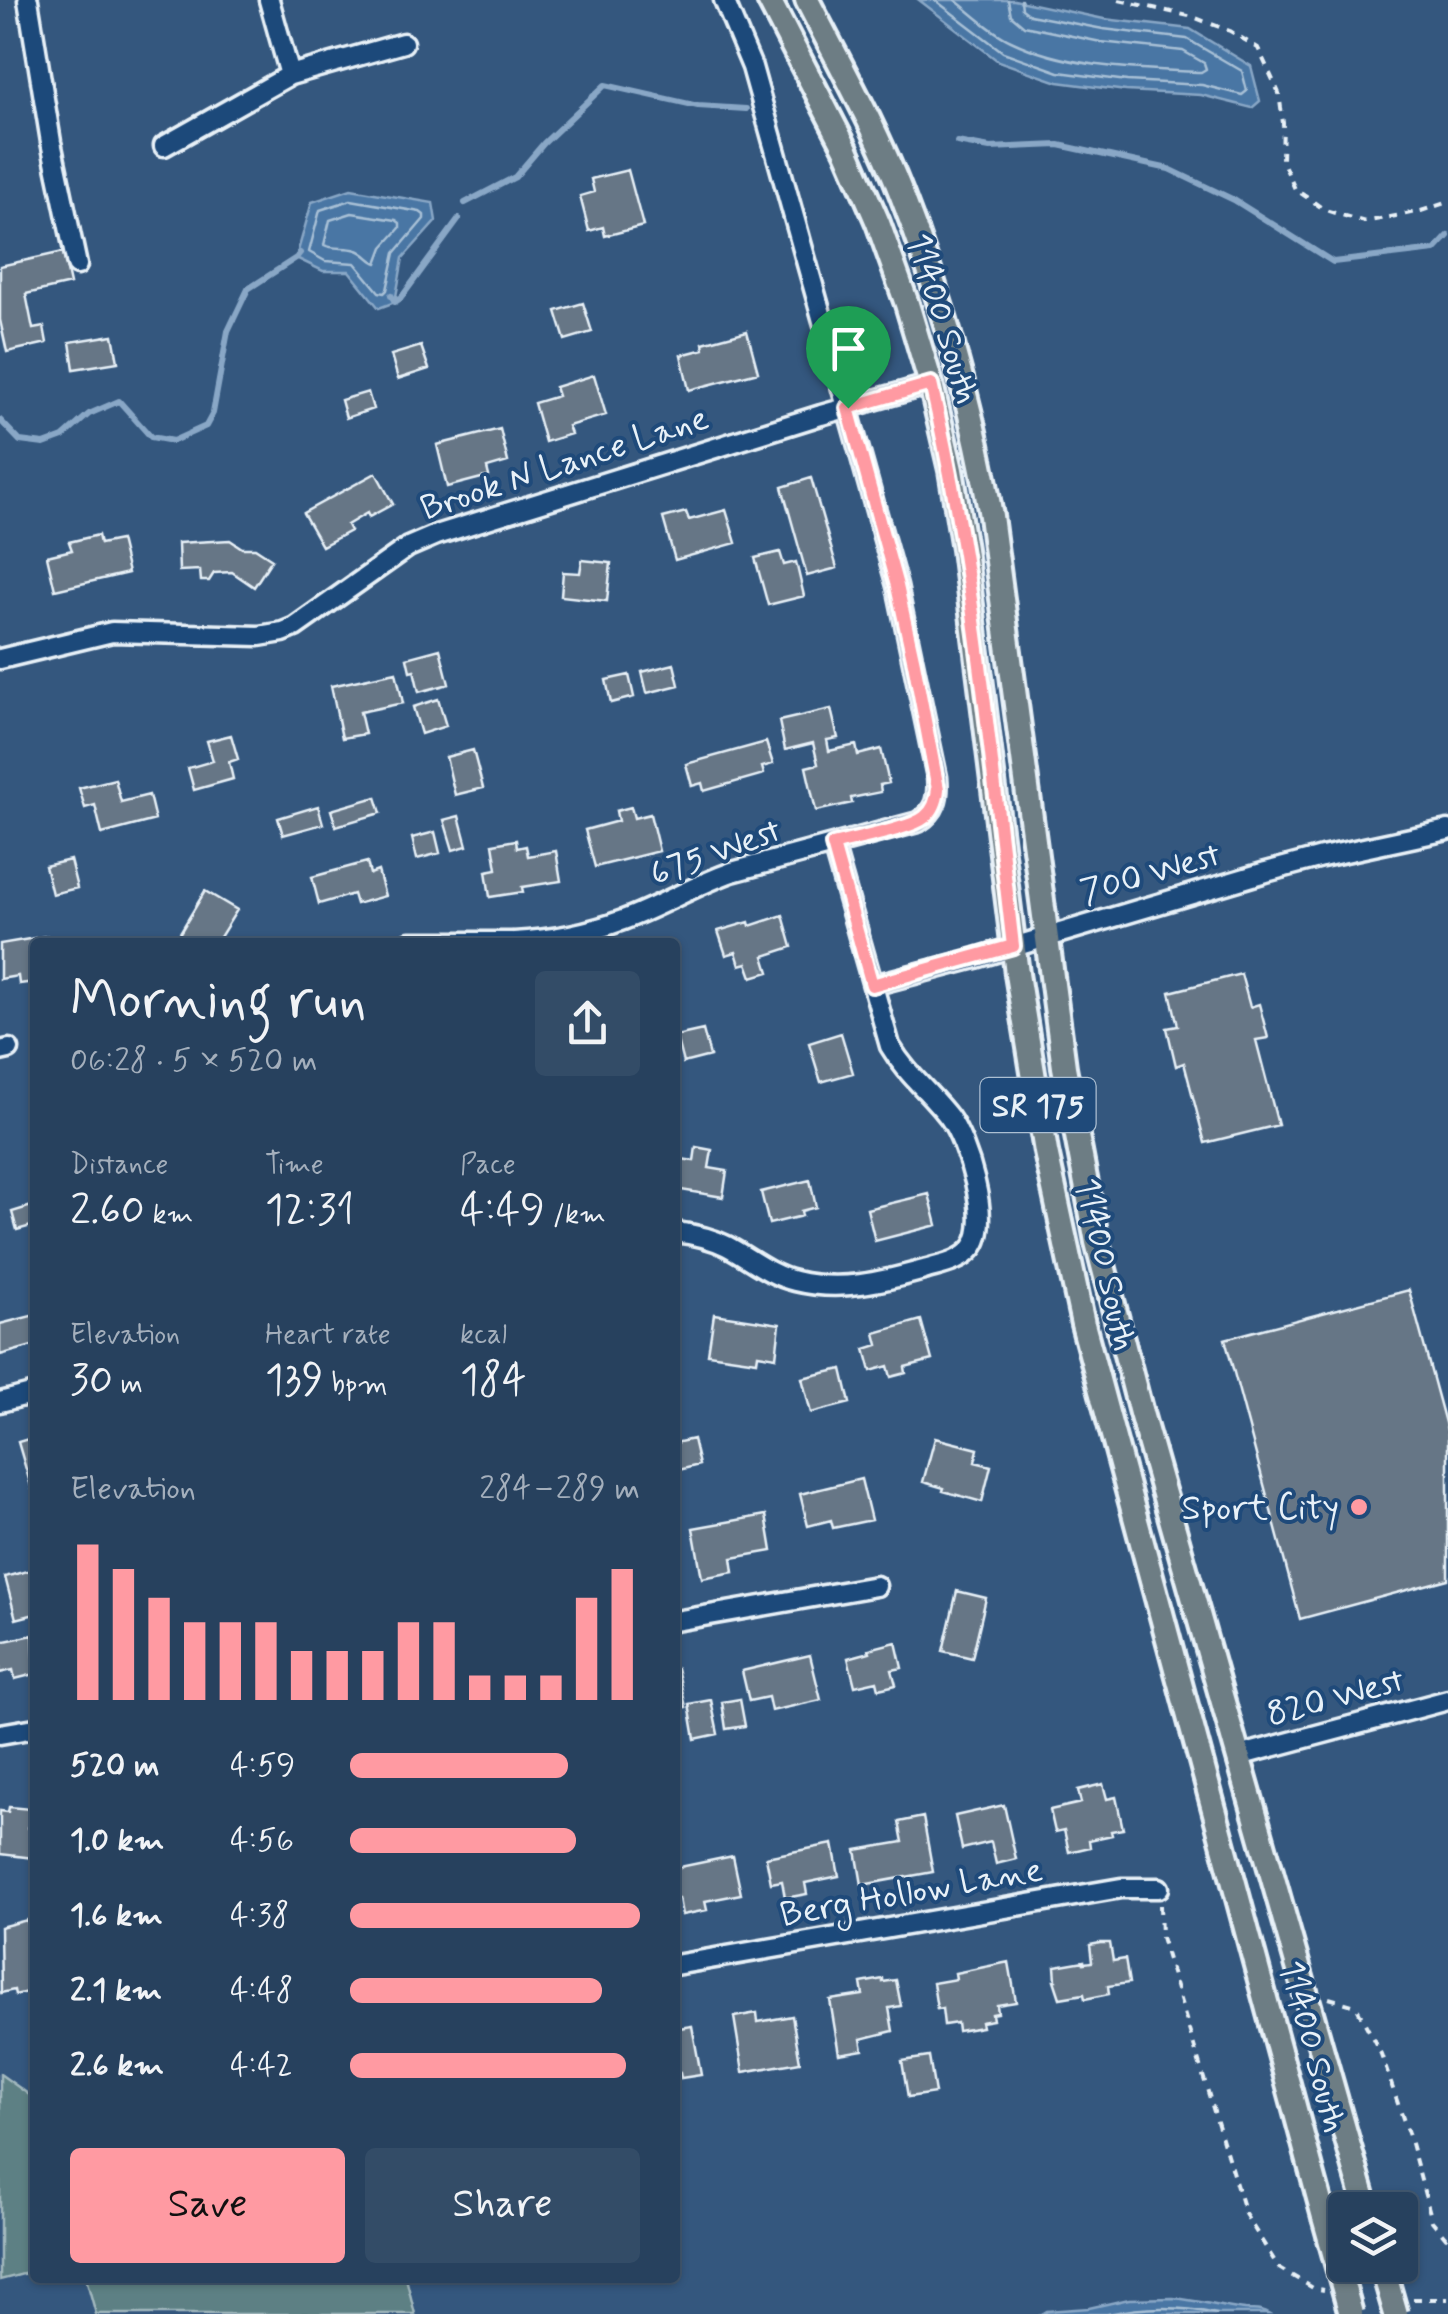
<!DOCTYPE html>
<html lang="en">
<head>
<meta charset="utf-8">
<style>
  body { margin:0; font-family:Mynerve,sans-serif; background:#334c67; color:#f1f3f6; height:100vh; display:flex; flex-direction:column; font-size:38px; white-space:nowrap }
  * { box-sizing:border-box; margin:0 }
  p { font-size:32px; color:#a4afbc }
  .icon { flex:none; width:55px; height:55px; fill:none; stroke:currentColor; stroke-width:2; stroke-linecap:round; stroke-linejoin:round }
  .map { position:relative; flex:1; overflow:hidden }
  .details { position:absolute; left:30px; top:938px; width:650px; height:1345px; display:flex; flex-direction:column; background:#27415e; border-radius:10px; box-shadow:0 2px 8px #0004,0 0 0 2px #435a73 }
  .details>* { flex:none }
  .fabs { position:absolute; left:1328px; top:2192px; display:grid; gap:20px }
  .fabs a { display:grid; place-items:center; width:90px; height:90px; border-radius:10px; background:#27415e; box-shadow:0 2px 8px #0004,0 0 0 2px #435a73; font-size:50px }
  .pin { position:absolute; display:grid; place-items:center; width:85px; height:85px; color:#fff; margin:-102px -42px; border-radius:50% 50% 50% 0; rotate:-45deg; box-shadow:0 0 10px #0007 }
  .pin .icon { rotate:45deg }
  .round { display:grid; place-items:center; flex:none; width:105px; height:105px; border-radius:10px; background:#334c67 }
  .overview { display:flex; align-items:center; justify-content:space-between; height:170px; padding:0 40px }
  h1 { font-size:55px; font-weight:600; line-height:75px }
  .figures { display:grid; grid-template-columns:repeat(3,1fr); gap:15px; height:170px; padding:10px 40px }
  .figures div { display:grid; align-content:center }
  .figures b { font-size:42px; font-weight:600 }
  .figures small { font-size:28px; font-weight:400 }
  .figures p { font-size:28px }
  .chart { height:280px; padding:20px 40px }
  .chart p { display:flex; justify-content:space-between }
  .chart svg { width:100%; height:180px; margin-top:10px; stroke:#ff9aa2; stroke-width:6 }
  .action { display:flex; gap:20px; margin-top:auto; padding:20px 40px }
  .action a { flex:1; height:115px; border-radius:10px; background:#ff9aa2; color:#111; font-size:40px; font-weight:600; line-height:115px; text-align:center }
  .action a+a { background:#334c67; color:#f1f3f6 }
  ul { padding:0 40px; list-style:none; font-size:32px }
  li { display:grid; grid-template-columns:160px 120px 1fr; align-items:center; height:75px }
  li i { height:25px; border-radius:12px; background:#ff9aa2 }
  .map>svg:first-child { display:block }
  .green { fill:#5d8084; stroke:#a2b8be; stroke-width:2.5 }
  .water { fill:#4976a4; stroke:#89a7c6; stroke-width:2.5 }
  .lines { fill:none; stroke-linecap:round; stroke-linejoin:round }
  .shore { stroke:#a8c0d6; stroke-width:2.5 }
  .stream { stroke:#89a7c6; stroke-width:6 }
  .building { fill:#667686; stroke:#e8f1f8; stroke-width:2.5 }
  .minor-casing { stroke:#e8f1f8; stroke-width:25 }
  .major-casing { stroke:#e8f1f8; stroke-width:30 }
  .path { stroke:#e8f1f8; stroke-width:4; stroke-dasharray:8 8; stroke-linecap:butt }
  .minor { stroke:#1f4a7a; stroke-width:18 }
  .major { stroke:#6d7d84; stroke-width:22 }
  .major-bridge-casing { stroke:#e8f1f8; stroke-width:30; stroke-linecap:butt }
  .major-bridge { stroke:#6d7d84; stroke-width:22 }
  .route-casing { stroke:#fff; stroke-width:20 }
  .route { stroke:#ff9aa2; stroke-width:12 }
  .poi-dot { fill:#ff9aa2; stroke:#1f4a7a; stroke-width:4 }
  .labels { text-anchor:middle; stroke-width:8; stroke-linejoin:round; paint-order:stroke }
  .shield { fill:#1f4a7a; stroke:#acbfd2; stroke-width:2.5 }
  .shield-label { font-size:32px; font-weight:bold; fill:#e8f1f8 }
  .street-label { font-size:35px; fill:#e8f1f8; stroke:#1f4a7a }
  .poi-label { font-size:35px; fill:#e8f1f8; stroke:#1f4a7a; text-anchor:end }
</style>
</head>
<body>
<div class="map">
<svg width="1448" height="2314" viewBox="0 0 1448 2314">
  <rect width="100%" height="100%" fill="#34577e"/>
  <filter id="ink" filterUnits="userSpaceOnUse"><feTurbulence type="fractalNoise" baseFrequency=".01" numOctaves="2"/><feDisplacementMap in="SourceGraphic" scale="20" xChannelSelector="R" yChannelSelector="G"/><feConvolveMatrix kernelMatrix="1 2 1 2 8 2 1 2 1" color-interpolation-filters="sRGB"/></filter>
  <g filter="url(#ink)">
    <path class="green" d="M0,2074L35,2099V2271L0,2280Z
      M86,2278H406L415,2314H96Z"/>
    <path class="water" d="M919,0H1014L1104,19L1190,29L1251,66L1260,101L1252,108L1201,95L1126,91L1058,82L998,61Z
      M351,189L433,203L436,221L403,258L395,302L379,308L349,271H323L296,258L312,202Z
      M1173,2298C1197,2300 1221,2307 1245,2310C1255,2311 1260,2309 1269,2314H1042L1047,2311L1089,2308L1129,2299Z"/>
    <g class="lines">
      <path class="shore" d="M935,0L1003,52L1059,72L1127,81L1202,85L1242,95L1247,91L1242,71L1187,39L1103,29L1030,15L1022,9L1021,0
        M955,0C972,13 991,32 1011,41C1069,69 1138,69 1201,72L1206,69L1204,63L1183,51L1101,42L1024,26L1011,15L1008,0
        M351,200L420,212L424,215V219L395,253L387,290L384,293L379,292L355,263L325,261L309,252L320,210Z
        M352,213L396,220L400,223V228L383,247L377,263C370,261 366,253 357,250C346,246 334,250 324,245L330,220Z
        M1108,2314C1144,2306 1181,2306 1217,2314"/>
      <path class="stream" d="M957,142L990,148L1059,145L1169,169L1234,200L1333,262L1435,250L1448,236
        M465,203L515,177L544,143L605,85L698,106L746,109
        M391,295L395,302L401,298L459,219
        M0,420L20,441L44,444L63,437L89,414L119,401L151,437L173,441L206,426L213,413L228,331L248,289L296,258L300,253"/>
    </g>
    <path class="building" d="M628,170L643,226L605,236L603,227L589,231L580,196L594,192L591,179Z
      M63,252L70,284L26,294L33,329L44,327L47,343L7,352L0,320V266Z
      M583,303L592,332L565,340L556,311Z
      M747,331L758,372L689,390L681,355L704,349L703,343Z
      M113,335L118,362L74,369L70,342Z
      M421,346L429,369L398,379L391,355Z
      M594,375L606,415L568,426L571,434L545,442L534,403L558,396L555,387Z
      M368,392L373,409L346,418L341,400Z
      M500,429L508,462L487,468L489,476L447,487L437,445Z
      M376,473L393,504L369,517L367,513L347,525L350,531L322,546L303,513Z
      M811,478L837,568L807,576L782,487Z
      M726,510L736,543L675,560L663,518L686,512L689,520Z
      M98,535L100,544L120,540L128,573L55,590L47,556L72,550L69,542Z
      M230,540L242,548H255L272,559L254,587L232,572L214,573L209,581H201L200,570L179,571L178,543Z
      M780,552L784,565L796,562L804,596L768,605L755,558Z
      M582,560L611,563L607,601L561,596L563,572L580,573Z
      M440,649L449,684L419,692L414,670L410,671L407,658Z
      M674,664L679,685L647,693L642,672Z
      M396,672L403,703L360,712L365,734L342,738L331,686Z
      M629,675L634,697L611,703L606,680Z
      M438,699L446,726L421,734L413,707Z
      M831,709L838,738L827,740L829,751L856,745L858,755L881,749L889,783L880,785L881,792L851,798L852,803L816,811L806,767L818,764L813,743L785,750L779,721Z
      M231,735L238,759L229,762L233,779L194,790L188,768L213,761L207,741Z
      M766,742L773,764L762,767L764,774L704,791L702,783L692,786L686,764Z
      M473,750L483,788L455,795L446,757Z
      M115,779L121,802L149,795L155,820L102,834L95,805L85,808L79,788Z
      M376,797L381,813L336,826L331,810Z
      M318,806L323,824L283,835L278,818Z
      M631,807L634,818L650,814L659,851L595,867L585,830L618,821L616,811Z
      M459,816L467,846L453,850L444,820Z
      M435,832L440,853L417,859L412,838Z
      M516,840L517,848L526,846L528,856L556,851L561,881L522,887L523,892L490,897L486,871L497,869L493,844Z
      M70,860L77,888L52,894L45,866Z
      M367,862L370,874L378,871L385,896L356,904L353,894L319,904L312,877Z
      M205,891L237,910L217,942H189L178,936Z
      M783,915L792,947L764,956L769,972L752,977L747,963L740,965L736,952L726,955L718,931L749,922L750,926Z
      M47,936L48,942H35V982L19,984L18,976L0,979V944Z
      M1241,974L1250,1007L1259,1004L1268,1038L1256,1040L1278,1125L1205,1143L1184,1063L1176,1066L1167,1028L1178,1026L1170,992Z
      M703,1030L710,1056L683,1063L676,1036Z
      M841,1033L853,1073L821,1082L809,1043Z
      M696,1147L712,1150L709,1168L727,1171L723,1197L675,1189V1158L694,1161Z
      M810,1180L816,1207L801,1211L802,1216L769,1224L761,1192Z
      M929,1194L937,1225L875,1241L867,1209Z
      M35,1205V1225L17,1230L12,1212Z
      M1409,1290L1448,1434V1579L1300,1619L1225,1339Z
      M714,1314L780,1324L776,1357L758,1354L757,1361L708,1354Z
      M35,1315V1351L32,1346L0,1355V1324Z
      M921,1320L932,1360L905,1367L906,1373L891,1377L888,1366L871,1371L865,1349L878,1345L875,1333Z
      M842,1369L850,1403L811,1413L802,1378Z
      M35,1437V1500L18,1442Z
      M935,1438L978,1449L975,1462L991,1466L982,1502L943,1491L944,1488L923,1482Z
      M693,1439L699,1465L675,1471V1443Z
      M861,1479L871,1520L833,1528L831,1520L808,1526L800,1494Z
      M766,1515L772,1551L732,1558L734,1572L702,1578L693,1528Z
      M35,1569V1614L16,1619L5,1577Z
      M957,1591L986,1598L972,1658L943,1651Z
      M33,1635L35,1674L15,1679L13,1670L0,1673V1642Z
      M896,1642L902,1668L892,1670L896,1685L879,1689L877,1681L855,1686L848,1658L870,1652L869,1649Z
      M810,1655L821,1700L771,1711L768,1697L749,1701L742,1671Z
      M677,1668L686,1707L675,1709V1669Z
      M740,1699L745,1726L726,1729L722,1702Z
      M711,1700L718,1734L695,1739L689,1704Z
      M1103,1784L1107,1799L1116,1797L1123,1829L1111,1831L1112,1835L1089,1840L1090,1847L1069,1852L1064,1830L1055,1832L1050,1810L1081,1803L1078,1790Z
      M1004,1805L1016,1859L996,1864L991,1842L962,1849L955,1816Z
      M9,1807L31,1809L28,1828L35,1829L34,1858L0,1854V1811L8,1812Z
      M923,1817L933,1872L862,1885L856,1850L903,1842L899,1822Z
      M833,1844L839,1876L805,1883L807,1894L785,1898L782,1881L771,1883L766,1857Z
      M733,1856L741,1894L705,1901L707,1910L682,1915L679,1898H675V1868Z
      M27,1920L31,1936L27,1938L29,1948H27L30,1959L35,1958V1990L15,1995L14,1990L1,1993L0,1927Z
      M1100,1943H1110L1113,1961L1125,1959L1129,1983L1108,1986L1109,1994L1085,1999L1084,1994L1060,1998L1054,1980H1056L1055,1966L1084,1961V1963L1092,1962L1090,1945Z
      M1009,1962L1016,2002L997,2005L998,2013L992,2014L993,2020L981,2022L982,2027L958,2031L957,2023L944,2025L942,2008L937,2009L933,1983L956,1979L955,1973Z
      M883,1979V1982L896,1980L901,2006L889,2008L893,2031L861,2039L863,2050L839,2054L830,2000L863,1995L861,1983Z
      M757,2013L758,2022L792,2016L800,2062L743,2072L734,2017Z
      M678,2024L679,2028L692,2026L701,2075L681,2078L680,2073L675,2074V2025Z
      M929,2057L935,2093L908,2097L902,2061Z"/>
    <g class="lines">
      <defs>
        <path id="minor" d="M28,0L51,142L77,265
          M269,0L290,75
          M164,146L290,75L403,43
          M0,659L112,632L259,636L283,632L295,627L408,547L436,535L821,415L931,384
          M410,942H512
          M514,942C552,940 588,933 623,920C661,906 695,885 732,872L918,822C936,811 939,797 937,777L897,586L752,67L724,0
          M873,985L976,958L1266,872L1322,857L1448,830
          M0,1051L9,1049
          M675,1232C693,1234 711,1238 727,1246C750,1258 769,1275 795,1281C839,1292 881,1282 924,1270C940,1265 961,1262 972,1248C993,1223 967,1142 949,1117C930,1092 907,1075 890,1046L833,845
          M0,1402L35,1393
          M675,1621L876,1586
          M0,1734L35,1728
          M1238,1756L1448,1700
          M675,1965L1121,1888H1159"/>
        <path id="major" d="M769,0L846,149L878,223L907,304L931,384L951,470L964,549L1017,974L1046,1152L1083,1324L1324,2217
          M807,0C839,63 875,126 901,193C943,300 971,403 991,516L1064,1067L1097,1242L1141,1413L1367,2210"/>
      </defs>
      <use href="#minor" class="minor-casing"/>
      <use href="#major" class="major-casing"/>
      <path class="path" d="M1119,0L1193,17L1230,31L1258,48L1279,93L1283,123L1282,160L1295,189L1325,210L1365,222L1421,211L1448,202
        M1160,1905L1161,1937L1245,2214L1279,2268L1313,2288L1324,2290
        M1329,1998L1356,2006L1381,2054L1409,2136L1432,2221L1448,2240
        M1413,2299H1448"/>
      <use href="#minor" class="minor"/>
      <use href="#major" class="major"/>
      <defs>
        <path id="major-bridge" d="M1324,2217L1351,2314
          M1382,2265L1396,2314"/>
      </defs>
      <use href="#major-bridge" class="major-bridge-casing"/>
      <use href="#major-bridge" class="major-bridge"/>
    </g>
  </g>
  <g class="lines" filter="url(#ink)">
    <defs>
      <path id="route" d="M931,384C974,568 991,758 1013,946L872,985L833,845C853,839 911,829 925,817C934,810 937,800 938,789L914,663L897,586L848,408Z"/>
    </defs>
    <use href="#route" class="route-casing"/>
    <use href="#route" class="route"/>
  </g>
  <circle class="poi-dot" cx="1359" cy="1507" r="10"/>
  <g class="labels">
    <rect class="shield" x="980.5" y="1078" width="115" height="54" rx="8"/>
    <g class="shield-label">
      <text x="1038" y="1116">SR 175</text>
    </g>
    <g class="street-label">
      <text transform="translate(944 318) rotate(73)" y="12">11400 South</text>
      <text transform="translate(564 462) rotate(-18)" y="12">Brook N Lance Lane</text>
      <text transform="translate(715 851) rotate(-20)" y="12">675 West</text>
      <text transform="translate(1150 872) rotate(-16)" y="12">700 West</text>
      <text transform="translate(1107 1264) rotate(77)" y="12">11400 South</text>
      <text transform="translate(1335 1696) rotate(-15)" y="12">820 West</text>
      <text transform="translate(911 1891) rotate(-10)" y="12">Berg Hollow Lane</text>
      <text transform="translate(1314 2046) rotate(75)" y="12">11400 South</text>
    </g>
    <g class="poi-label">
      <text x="1339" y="1519">Sport City</text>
    </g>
  </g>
</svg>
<div class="fabs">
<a><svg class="icon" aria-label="layers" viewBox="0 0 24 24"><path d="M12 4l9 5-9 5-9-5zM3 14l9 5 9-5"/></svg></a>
</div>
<div class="pin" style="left:848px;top:408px;background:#1e9e55"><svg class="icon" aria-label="arrive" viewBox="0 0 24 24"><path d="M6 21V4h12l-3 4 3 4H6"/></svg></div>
<section class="details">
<div class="overview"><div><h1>Morning run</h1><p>06:28 · 5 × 520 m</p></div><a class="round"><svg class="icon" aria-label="share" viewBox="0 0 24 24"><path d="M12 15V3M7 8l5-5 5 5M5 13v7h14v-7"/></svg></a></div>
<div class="figures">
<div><p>Distance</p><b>2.60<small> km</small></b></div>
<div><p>Time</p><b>12:31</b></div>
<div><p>Pace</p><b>4:49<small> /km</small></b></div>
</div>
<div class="figures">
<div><p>Elevation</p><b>30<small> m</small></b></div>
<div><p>Heart rate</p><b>139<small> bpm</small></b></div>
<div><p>kcal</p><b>184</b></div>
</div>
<div class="chart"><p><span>Elevation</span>284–289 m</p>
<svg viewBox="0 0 160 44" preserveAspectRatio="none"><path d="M5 44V6M15 44V12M25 44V19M35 44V25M45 44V25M55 44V25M65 44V32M75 44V32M85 44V32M95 44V25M105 44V25M115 44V38M125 44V38M135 44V38M145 44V19M155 44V12"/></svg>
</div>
<ul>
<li><b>520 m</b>4:59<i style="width:75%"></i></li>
<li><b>1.0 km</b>4:56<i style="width:78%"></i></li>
<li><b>1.6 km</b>4:38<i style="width:100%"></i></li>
<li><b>2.1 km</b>4:48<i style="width:87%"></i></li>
<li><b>2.6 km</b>4:42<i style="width:95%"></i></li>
</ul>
<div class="action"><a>Save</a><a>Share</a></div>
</section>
</div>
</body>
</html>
